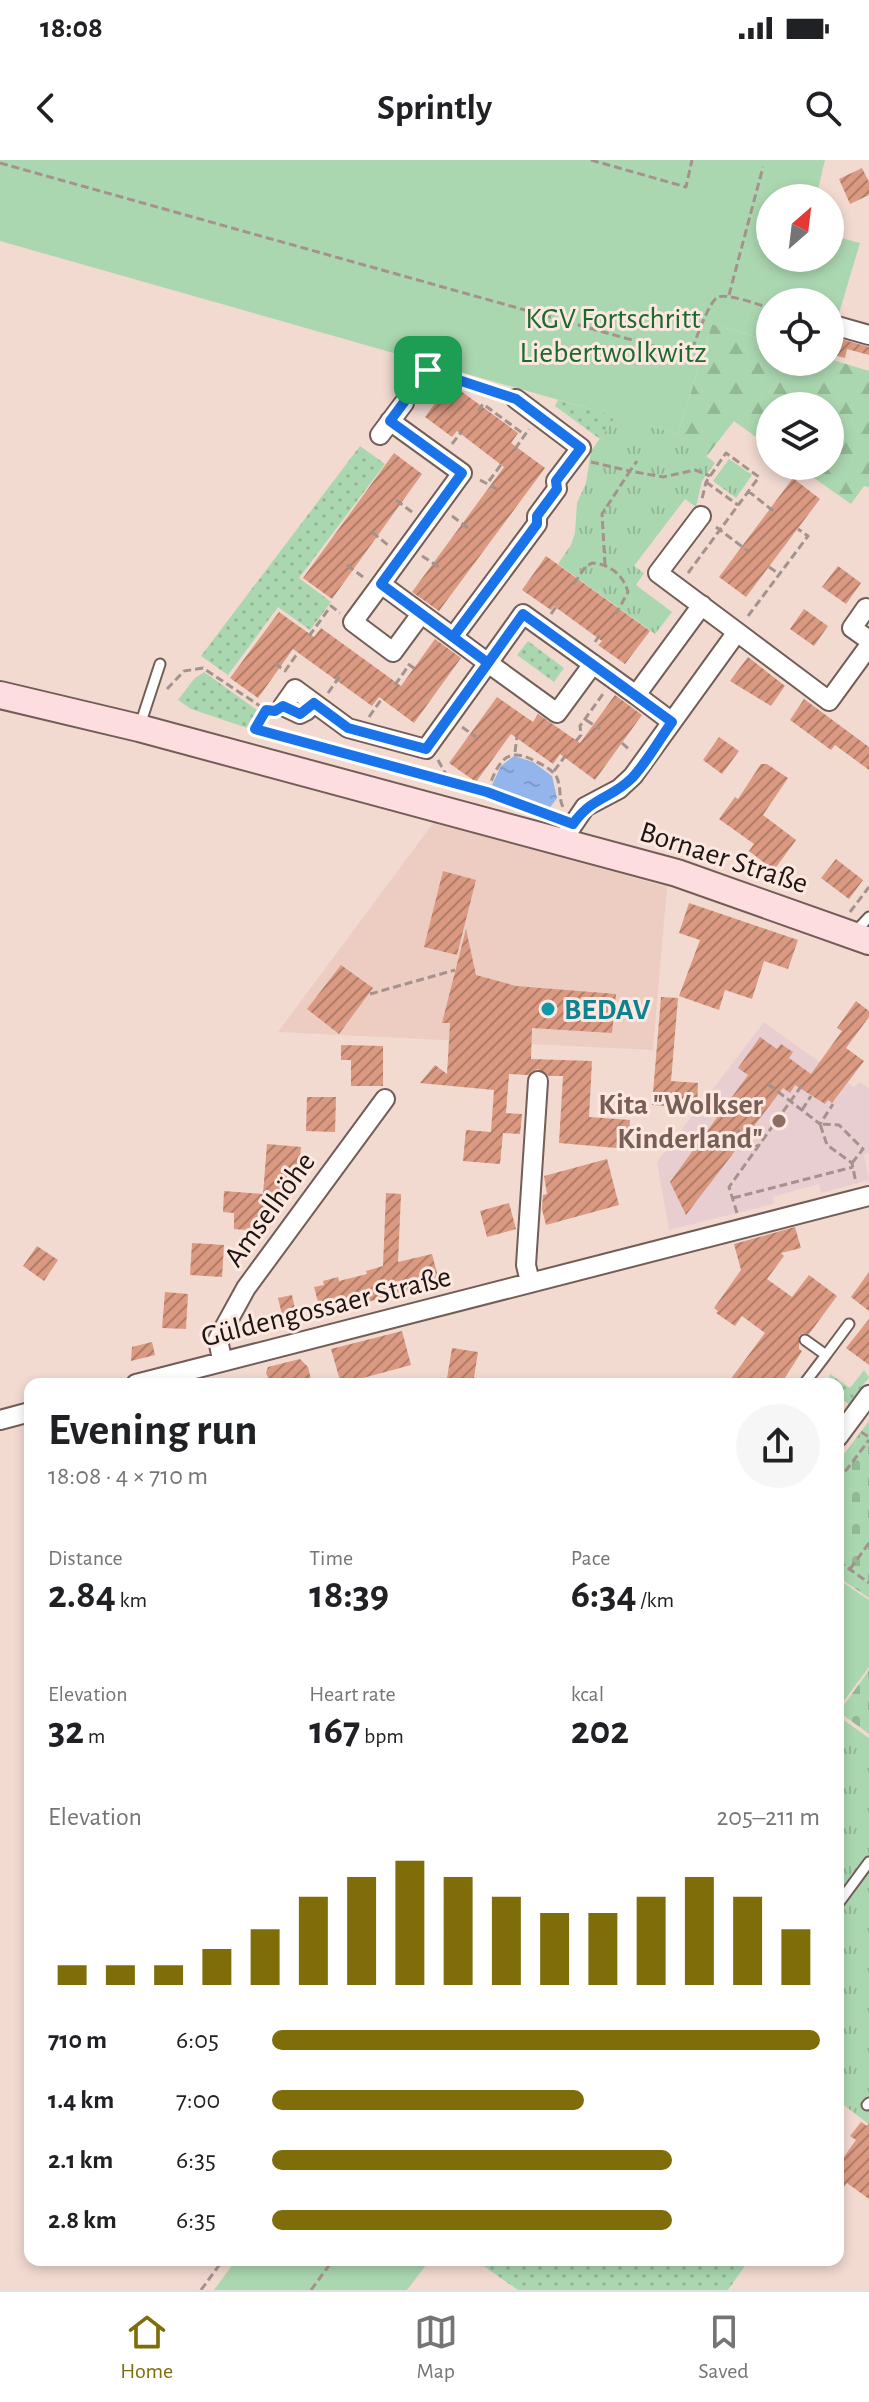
<!DOCTYPE html>
<html lang="en">
<head>
<meta charset="utf-8">
<style>
  body { margin:0; font-family:"Alegreya Sans",sans-serif; background:#f6f6f6; color:#202124; height:100vh; display:flex; flex-direction:column; font-size:30px; white-space:nowrap }
  * { box-sizing:border-box; margin:0 }
  p { font-size:26px; color:#757577 }
  .icon { flex:none; width:44px; height:44px; fill:none; stroke:currentColor; stroke-width:2; stroke-linecap:round; stroke-linejoin:round }
  .map { position:relative; flex:1; overflow:hidden }
  .side { position:absolute; left:24px; top:1218px; width:820px; height:888px; display:flex; flex-direction:column; background:#fff; border-radius:16px; box-shadow:0 4px 12px #0003 }
  .side>* { flex:none }
  .needle { width:52px; rotate:28deg }
  .fabs { position:absolute; left:756px; top:24px; display:grid; gap:16px }
  .fabs a { display:grid; place-items:center; width:88px; height:88px; border-radius:50%; background:#fff; box-shadow:0 4px 12px #0003; font-size:40px }
  .pin { position:absolute; display:grid; place-items:center; width:68px; height:68px; color:#fff; margin:-34px; border-radius:16px; box-shadow:0 4px 12px #0006 }
  .round { display:grid; place-items:center; flex:none; width:84px; height:84px; border-radius:42px; background:#f6f6f6 }
  .head { display:flex; align-items:center; justify-content:space-between; height:136px; padding:0 24px }
  h1 { font-size:44px; font-weight:700; line-height:60px }
  .metrics { display:grid; grid-template-columns:repeat(3,1fr); gap:12px; height:136px; padding:8px 24px }
  .metrics div { display:grid; align-content:center }
  .metrics b { font-size:40px; font-weight:700 }
  .metrics small { font-size:22px; font-weight:400 }
  .metrics p { font-size:22px }
  .chart { height:224px; padding:16px 24px }
  .chart p { display:flex; justify-content:space-between }
  .chart svg { width:100%; height:144px; margin-top:8px; stroke:#7f6d09; stroke-width:6 }
  ul { padding:0 24px; list-style:none; font-size:26px }
  li { display:grid; grid-template-columns:128px 96px 1fr; align-items:center; height:60px }
  li i { height:20px; border-radius:10px; background:#7f6d09 }
  .status { display:flex; justify-content:space-between; align-items:center; height:56px; padding:0 40px; background:#fff; direction:ltr }
  .status svg { height:22px; fill:currentColor }
  header { display:flex; justify-content:space-between; align-items:center; height:104px; padding:0 24px; background:#fff; font-size:36px; font-weight:700 }
  .tabs { display:flex; justify-content:space-around; align-items:center; height:112px; border-top:2px solid #e0e0e0; background:#fff; font-size:22px; color:#757577 }
  .tabs a { display:grid; justify-items:center; gap:4px }
  .tabs .current { color:#7f6d09 }
  .map>svg:first-child { display:block }
  .built { fill:#edcdc2 }
  .education { fill:#e9ced1 }
  .grass { fill:url(#grass-dots) }
  .forest { fill:url(#forest-firs) }
  .cemetery { fill:url(#cemetery-stones) }
  .park { fill:url(#park-tufts) }
  .garden { fill:#abd7b0 }
  .water { fill:url(#water-ripples) }
  .building { fill:url(#building-hatch) }
  .lines { fill:none; stroke-linecap:round; stroke-linejoin:round }
  .service-casing { stroke:#725e57; stroke-width:13 }
  .minor-casing { stroke:#725e57; stroke-width:22 }
  .secondary-casing { stroke:#725e57; stroke-width:30 }
  .path { stroke:#a5928c; stroke-width:3; stroke-dasharray:8 4; stroke-linecap:butt }
  .service { stroke:#fff; stroke-width:9 }
  .minor { stroke:#fff; stroke-width:18 }
  .secondary { stroke:#fedde1; stroke-width:26 }
  .route-casing { stroke:#fff; stroke-width:16 }
  .route { stroke:#1a73e8; stroke-width:10 }
  .culture-dot { fill:#0f9aa8; stroke:#fce8e1; stroke-width:3 }
  .education-dot { fill:#8d6e63; stroke:#fce8e1; stroke-width:3 }
  .labels { text-anchor:middle; stroke-width:6; stroke-linejoin:round; paint-order:stroke }
  .park-label { font-size:30px; fill:#1c692e; stroke:#fce8e1 }
  .street-label { font-size:30px; fill:#1d1512; stroke:#fce8e1 }
  .culture-label { font-size:30px; font-weight:bold; fill:#0d838f; stroke:#fce8e1; text-anchor:start }
  .education-label { font-size:30px; font-weight:bold; fill:#785e54; stroke:#fce8e1; text-anchor:end }
</style>
</head>
<body>
<div class="status"><b>18:08</b><svg viewBox="0 0 49 12"><path d="M0 12V9h3v3zM5 12V6h3v6zM10 12V3h3v9zM15 12V0h3v12zM26 1h20v11H26zM47 4h2v5h-2z"/></svg></div>
<header><svg class="icon" aria-label="back" viewBox="0 0 24 24"><path d="M15 5l-7 7 7 7"/></svg>Sprintly<svg class="icon" aria-label="search" viewBox="0 0 24 24"><circle cx="10" cy="10" r="6"/><path d="M15 15l6 6"/></svg></header>
<div class="map">
<svg width="869" height="2130" viewBox="0 0 869 2130">
  <defs>
    <pattern id="grass-dots" width="8" height="8" patternUnits="userSpaceOnUse" patternTransform="scale(2)"><rect width="8" height="8" fill="#abd7b0"/><path d="M2 2h.1M6 6h.1" fill="none" stroke="#93b896" stroke-width="1.8" stroke-linecap="round"/></pattern>
    <pattern id="forest-firs" width="22" height="20" patternUnits="userSpaceOnUse" patternTransform="scale(2)"><rect width="22" height="20" fill="#abd7b0"/><path d="M5 1l3.5 6h-7zM16 11l3.5 6h-7z" fill="#93b896"/></pattern>
    <pattern id="cemetery-stones" width="16" height="16" patternUnits="userSpaceOnUse" patternTransform="scale(2)"><rect width="16" height="16" fill="#abd7b0"/><path d="M2 7V4a2 2 0 0 1 4 0v3zM10 15v-3a2 2 0 0 1 4 0v3z" fill="#93b896"/></pattern>
    <pattern id="park-tufts" width="24" height="20" patternUnits="userSpaceOnUse" patternTransform="scale(2)"><rect width="24" height="20" fill="#abd7b0"/><path d="M3 7l-1-3M5 7V3M7 7l1-3M15 17l-1-3M17 17v-4M19 17l1-3" fill="none" stroke="#93b896"/></pattern>
    <pattern id="water-ripples" width="26" height="14" patternUnits="userSpaceOnUse" patternTransform="scale(2)"><rect width="26" height="14" fill="#94b5ec"/><path d="M2 4q2-2 4 0t4 0M15 11q2-2 4 0t4 0" fill="none" stroke="#7f9bc9"/></pattern>
    <pattern id="building-hatch" width="6" height="6" patternUnits="userSpaceOnUse" patternTransform="scale(2)"><rect width="6" height="6" fill="#db9981"/><path d="M-1 1l2-2M0 6l6-6M5 7l2-2" fill="none" stroke="#b17c68"/></pattern>
  </defs>
  <rect width="100%" height="100%" fill="#f2dad1"/>
  <path class="built" d="M434,662L667,727L653,890L278,872Z"/>
  <path class="education" d="M764,862L854,927L859,922L869,928V993L864,995L869,1020L821,1033L819,1024L773,1037V1044L669,1070L657,1002Z"/>
  <path class="grass" d="M558,240L616,256L600,279L555,246Z
    M360,286L385,304L299,418L331,442L310,470L278,447L228,515L201,496Z
    M528,481L564,508L554,522L517,495Z
    M204,512L260,552L250,569L191,549L178,540L194,519Z
    M864,1210L869,1217L849,1244L838,1237V1224H828L830,1214L850,1228Z
    M475,2100H749L728,2130H518Z"/>
  <path class="forest" d="M712,164L770,181V202H830V199L869,211V327L864,326L851,344L797,306H830V246H770V287L734,261L706,297L678,274Z"/>
  <path class="cemetery" d="M869,1261V1438L838,1417V1302Z
    M869,1510V1574L839,1552Z"/>
  <path class="park" d="M616,256L678,274L715,303L702,321L696,347L685,339L634,406L644,413L636,425L672,452L655,474L558,404L571,385L575,373L577,343L586,323L591,291Z
    M729,299L752,315L736,338L713,321Z
    M838,1556L869,1578V1964L838,1941Z"/>
  <path class="garden" d="M0,0H825L816,38H770V98H830V75L860,83L837,160H830V142H770V181L712,164L678,274L0,81Z
    M838,1419L869,1440V1507L838,1549Z
    M236,2100H430L407,2130H214Z"/>
  <path class="water" d="M514,596L533,602L552,616L557,638L549,649L496,632L491,627L501,606Z"/>
  <path class="building" d="M862,8L869,22V35L850,44L839,19Z
    M830,176L869,187V195L847,189L845,198L830,194Z
    M450,223L518,273L511,283L545,308L439,451L412,432L504,307L457,271L452,277L425,257Z
    M394,293L422,314L332,439L303,418Z
    M793,318L820,339L746,437L719,417Z
    M546,396L650,471L625,504L598,485L602,481L554,446L551,450L522,430Z
    M838,406L861,423L846,444L822,427Z
    M804,449L828,466L814,486L790,469Z
    M279,452L314,477L321,468L401,526L435,479L461,498L414,563L379,537L372,546L293,489L258,538L230,518Z
    M748,497L785,526L771,546L730,521Z
    M615,535L642,555L595,620L560,594L553,604L511,574L476,622L449,603L497,537L533,562L538,554L580,583Z
    M804,539L869,587V610L835,585L831,590L790,560Z
    M719,577L739,591L722,614L703,600Z
    M761,604H767L788,618L763,655L796,680L774,710L749,691L754,684L719,659L735,637L738,639Z
    M836,699L863,720L849,739L821,718Z
    M443,711L476,720L457,795L424,787Z
    M689,743L798,780L788,809L764,801L752,839L725,830L719,850L679,836L700,780L679,773Z
    M466,769L476,815L516,826L616,834L612,873L532,868L531,899L592,901L589,957L630,960L628,989L559,983L563,916H549L538,909L528,915L509,914L506,953L522,954L520,974L503,973L500,1004L463,1001L466,970L491,972L494,930L420,923L435,905L447,914L450,863H442Z
    M341,805L373,828L339,874L307,849Z
    M661,837L678,838L671,921L698,923L697,948L652,945Z
    M856,841L869,851V857L846,888L864,901L832,943L828,940L825,944L795,925L790,933L783,928L686,1055L670,1022L748,915L738,908L760,877L777,889L781,884L793,892L789,898L811,914L842,871L837,868Z
    M341,885L383,886V926H351V900H341Z
    M307,937H336L335,972L306,971Z
    M267,984L301,987L298,1023L283,1021L282,1052H262L261,1071L234,1069V1053L223,1052L224,1031L263,1034Z
    M607,999L619,1045L546,1065L542,1049L543,1035L547,1034L544,1016Z
    M386,1033L401,1034L398,1102L432,1094L440,1124L321,1153L314,1127L324,1125L323,1121L338,1117L339,1121L367,1114L366,1111L383,1106Z
    M509,1043L516,1069L487,1077L480,1051Z
    M795,1067L801,1088L781,1093L784,1096L767,1119L792,1137L809,1115L837,1136L809,1174L803,1173L799,1176V1189L802,1191L781,1224H727L765,1173L742,1156L735,1166L716,1153L718,1151L714,1148L741,1110L734,1084Z
    M192,1083L224,1085L222,1117L190,1115Z
    M37,1086L58,1100L44,1121L23,1106Z
    M869,1112V1151L851,1137Z
    M165,1132L188,1134L186,1169L162,1168Z
    M292,1135L297,1159L284,1163L278,1138Z
    M869,1159V1205L846,1188Z
    M402,1171L411,1205L341,1224L331,1189Z
    M152,1182L155,1195L131,1201L132,1187Z
    M452,1188L478,1192L473,1224H446Z
    M300,1199L308,1207L312,1224H271L266,1213L268,1207Z
    M861,1962L867,1966L869,1963V2039L847,2023L838,2035V2005L856,1980L850,1976Z"/>
  <g class="lines">
    <defs>
      <path id="service" d="M140,565L160,504
        M855,772L869,757
        M826,1195L849,1164
        M804,1224L826,1195L805,1180
        M838,1744L869,1702
        M867,1945L869,1943"/>
      <path id="minor" d="M830,164L869,175
        M516,239L581,288L556,321L557,329L537,356V364L453,477L488,503L523,454L636,535
        M390,261L462,313L381,424L453,477
        M380,275L404,243
        M381,424L353,462L393,492L421,454
        M866,448L852,468L869,480
        M737,472L829,541L869,486
        M314,543L306,551L300,554L283,546L295,529L348,568L426,589L488,503L557,553L593,504
        M672,562L636,535L702,445
        M562,681L585,647L619,629L633,616L737,472L658,413L701,356
        M530,1122L526,1105L538,921
        M222,1200L218,1179L246,1128L385,939
        M136,1224L869,1036
        M0,1260L30,1252
        M838,1277L869,1235"/>
      <path id="secondary" d="M0,535L139,568L677,713L869,781"/>
    </defs>
    <use href="#service" class="service-casing"/>
    <use href="#minor" class="minor-casing"/>
    <use href="#secondary" class="secondary-casing"/>
    <path class="path" d="M591,0L686,27L692,0
      M0,3L682,194L692,190C696,179 709,141 718,137C728,133 759,145 770,148
      M729,135L763,7
      M414,229L428,210L501,234
      M478,251L483,244L525,275
      M452,284L462,271
      M515,289L529,269
      M591,302L630,311L637,301
      M480,320L497,329
      M489,321L503,302
      M706,322L738,345
      M748,331L776,353
      M396,340L412,352
      M452,356L468,368
      M716,367L748,391
      M372,372L388,385
      M422,396L439,407
      M347,405L363,417
      M605,405L602,354L630,311L663,317L695,310L710,316
      M769,407L779,414
      M688,413L759,317L726,293L706,322L702,339
      M574,424L585,407L592,403C610,404 623,415 628,432L616,454
      M551,454L558,444
      M748,456L808,376L798,369
      M309,476L331,446L340,453
      M595,482L600,475
      M275,503L285,511L299,491
      M408,504L418,511
      M395,525L409,505
      M167,529L184,511L203,508L266,550
      M328,533L340,516
      M266,550L255,569L450,622
      M369,557L383,537
      M586,560L600,569
      M462,567L476,577
      M576,581L581,575L580,566L603,534
      M622,583L631,591
      M515,592L517,576
      M438,600L450,622L487,632L555,656
      M554,611L566,595
      M487,632C497,606 504,584 535,601C543,605 551,609 556,616C562,626 558,638 563,647
      M850,752L869,727
      M370,834L455,810
      M768,924L820,964L833,944
      M802,950L811,936
      M737,970L758,987
      M852,1003L863,989L839,965L820,964L827,985L852,1003L856,1023
      M733,1038L853,1007
      M737,1053L729,1027L802,925
      M861,1272L869,1277
      M838,1321L869,1280
      M838,1401L869,1423
      M850,1409L869,1383
      M201,2130L223,2100
      M311,2130L333,2100"/>
    <use href="#service" class="service"/>
    <use href="#minor" class="minor"/>
    <use href="#secondary" class="secondary"/>
  </g>
  <g class="lines">
    <defs>
      <path id="route" d="M428,210L390,261L462,313L381,424L488,503L426,589L348,568L314,543L300,554L283,546L275,551L266,550L255,569L487,632L573,664C593,636 611,639 632,618C647,602 659,580 672,562L523,454L488,503L453,477L537,364V356L557,329L556,321L581,288L516,239L428,210"/>
    </defs>
    <use href="#route" class="route-casing"/>
    <use href="#route" class="route"/>
  </g>
  <circle class="culture-dot" cx="548" cy="849" r="8"/>
  <circle class="education-dot" cx="779" cy="961" r="8"/>
  <g class="labels">
    <g class="park-label">
      <text x="613" y="168">KGV Fortschritt<tspan x="613" dy="34">Liebertwolkwitz</tspan></text>
    </g>
    <g class="street-label">
      <text transform="translate(724 697) rotate(18)" y="10">Bornaer Straße</text>
      <text transform="translate(269 1049) rotate(-54)" y="10">Amselhöhe</text>
      <text transform="translate(326 1146) rotate(-14)" y="10">Güldengossaer Straße</text>
    </g>
    <g class="culture-label">
      <text x="564" y="859">BEDAV</text>
    </g>
    <g class="education-label">
      <text x="763" y="954">Kita "Wolkser<tspan x="763" dy="34">Kinderland"</tspan></text>
    </g>
  </g>
</svg>
<div class="fabs">
<a><svg class="needle" viewBox="-14 -14 28 28"><path d="M0-13l5 13h-10z" fill="#e53935"/><path d="M0 13l5-13h-10z" fill="#757577"/></svg></a>
<a><svg class="icon" aria-label="locate" viewBox="0 0 24 24"><circle cx="12" cy="12" r="6"/><path d="M12 2v4M12 18v4M2 12h4M18 12h4"/></svg></a>
<a><svg class="icon" aria-label="layers" viewBox="0 0 24 24"><path d="M12 4l9 5-9 5-9-5zM3 14l9 5 9-5"/></svg></a>
</div>
<div class="pin" style="left:428px;top:210px;background:#1e9e55"><svg class="icon" aria-label="arrive" viewBox="0 0 24 24"><path d="M6 21V4h12l-3 4 3 4H6"/></svg></div>
<section class="side">
<div class="head"><div><h1>Evening run</h1><p>18:08 · 4 × 710 m</p></div><a class="round"><svg class="icon" aria-label="share" viewBox="0 0 24 24"><path d="M12 15V3M7 8l5-5 5 5M5 13v7h14v-7"/></svg></a></div>
<div class="metrics">
<div><p>Distance</p><b>2.84<small> km</small></b></div>
<div><p>Time</p><b>18:39</b></div>
<div><p>Pace</p><b>6:34<small> /km</small></b></div>
</div>
<div class="metrics">
<div><p>Elevation</p><b>32<small> m</small></b></div>
<div><p>Heart rate</p><b>167<small> bpm</small></b></div>
<div><p>kcal</p><b>202</b></div>
</div>
<div class="chart"><p><span>Elevation</span>205–211 m</p>
<svg viewBox="0 0 160 44" preserveAspectRatio="none"><path d="M5 44V38M15 44V38M25 44V38M35 44V33M45 44V27M55 44V17M65 44V11M75 44V6M85 44V11M95 44V17M105 44V22M115 44V22M125 44V17M135 44V11M145 44V17M155 44V27"/></svg>
</div>
<ul>
<li><b>710 m</b>6:05<i style="width:100%"></i></li>
<li><b>1.4 km</b>7:00<i style="width:57%"></i></li>
<li><b>2.1 km</b>6:35<i style="width:73%"></i></li>
<li><b>2.8 km</b>6:35<i style="width:73%"></i></li>
</ul>
</section>
</div>
<nav class="tabs">
<a class="current"><svg class="icon" aria-label="home" viewBox="0 0 24 24"><path d="M3 11l9-7 9 7M6 9v11h12V9"/></svg>Home</a>
<a><svg class="icon" aria-label="map" viewBox="0 0 24 24"><path d="M3 6l6-2 6 2 6-2v14l-6 2-6-2-6 2zM9 4v14M15 6v14"/></svg>Map</a>
<a><svg class="icon" aria-label="saved" viewBox="0 0 24 24"><path d="M7 4h10v16l-5-4-5 4z"/></svg>Saved</a>
</nav>
</body>
</html>
